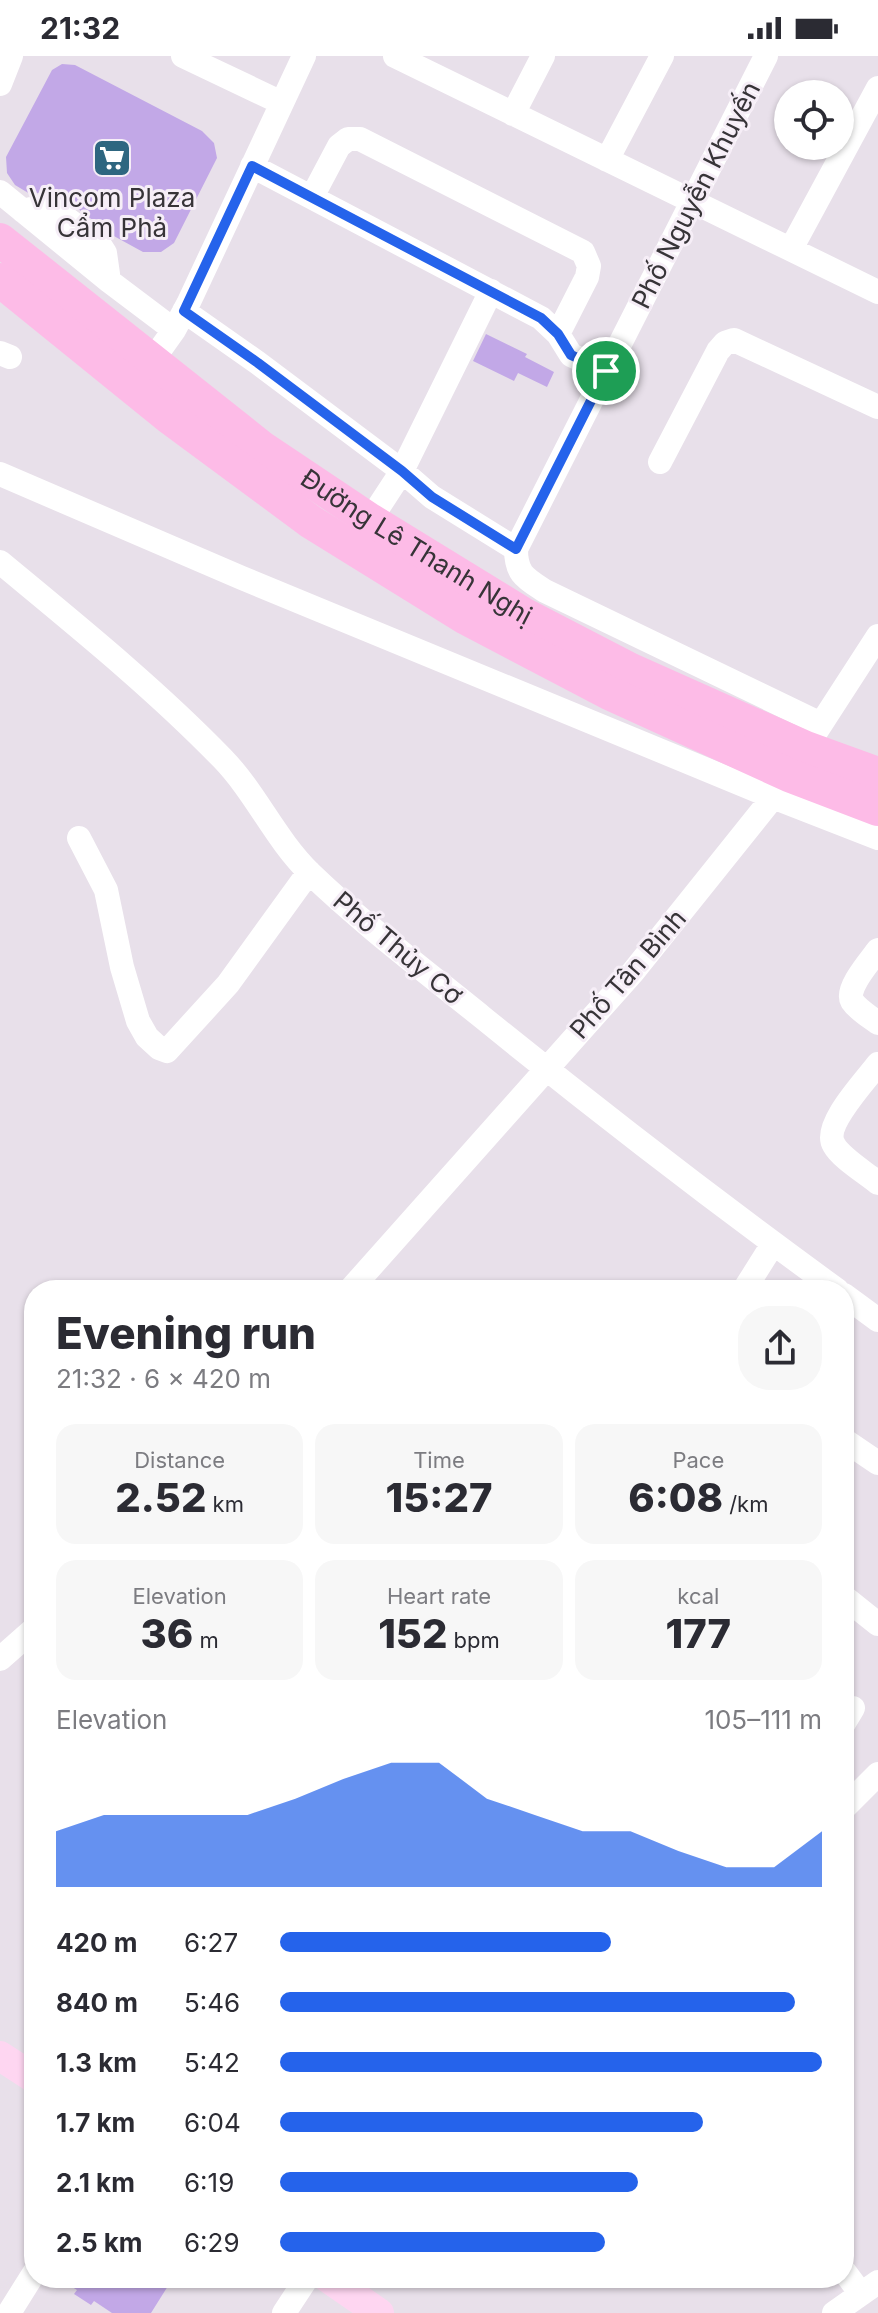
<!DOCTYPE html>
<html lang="en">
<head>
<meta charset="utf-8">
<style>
  body { margin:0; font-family:Inter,sans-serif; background:#f7f7f7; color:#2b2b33; height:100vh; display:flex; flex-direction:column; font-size:30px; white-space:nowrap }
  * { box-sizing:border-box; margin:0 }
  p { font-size:26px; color:#7c7c81 }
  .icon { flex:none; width:44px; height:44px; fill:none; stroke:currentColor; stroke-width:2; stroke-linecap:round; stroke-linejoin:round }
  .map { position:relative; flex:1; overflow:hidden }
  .panel { position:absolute; left:24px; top:1224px; width:830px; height:1008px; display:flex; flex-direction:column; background:#fff; border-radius:32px; box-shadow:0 2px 6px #0004 }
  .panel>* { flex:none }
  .fabs { position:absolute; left:774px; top:24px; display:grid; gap:16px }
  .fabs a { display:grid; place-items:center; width:80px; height:80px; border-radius:50%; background:#fff; box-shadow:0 2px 6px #0004; font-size:40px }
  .pin { position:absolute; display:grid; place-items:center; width:68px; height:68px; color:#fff; margin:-34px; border:4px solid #fff; border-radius:50%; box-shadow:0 2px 8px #0007 }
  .round { display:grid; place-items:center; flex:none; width:84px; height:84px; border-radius:32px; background:#f7f7f7 }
  .summary { display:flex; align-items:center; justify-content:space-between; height:136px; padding:0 32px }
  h1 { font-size:44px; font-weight:800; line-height:60px }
  .metrics { display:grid; grid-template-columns:repeat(3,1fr); gap:12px; height:136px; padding:8px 32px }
  .metrics div { display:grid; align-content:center; border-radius:20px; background:#f7f7f7; text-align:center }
  .metrics b { font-size:40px; font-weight:800 }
  .metrics small { font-size:22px; font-weight:400 }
  .metrics p { font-size:22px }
  .chart { height:224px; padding:16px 32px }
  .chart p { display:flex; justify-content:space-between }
  .chart svg { width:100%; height:144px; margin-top:8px; fill:#2563eb; opacity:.7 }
  ul { padding:0 32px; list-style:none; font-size:26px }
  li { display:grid; grid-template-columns:128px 96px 1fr; align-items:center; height:60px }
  li i { height:20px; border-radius:10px; background:#2563eb }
  .status { display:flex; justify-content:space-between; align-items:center; height:56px; padding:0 40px; background:#fff; direction:ltr }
  .status svg { height:22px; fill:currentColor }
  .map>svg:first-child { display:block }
  .building { fill:#c2a8e7 }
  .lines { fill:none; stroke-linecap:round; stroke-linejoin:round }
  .minor { stroke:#fff; stroke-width:24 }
  .major { stroke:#fed6f1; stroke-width:30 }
  .highway { stroke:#fdbbe7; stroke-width:34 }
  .route-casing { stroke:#fff; stroke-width:16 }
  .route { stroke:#2563eb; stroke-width:10 }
  .labels { text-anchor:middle; stroke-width:6; stroke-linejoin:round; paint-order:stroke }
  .street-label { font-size:26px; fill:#373438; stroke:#f6eef7 }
  .poi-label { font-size:26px; fill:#373438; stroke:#f6eef7 }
</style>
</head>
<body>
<div class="status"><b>21:32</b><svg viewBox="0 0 49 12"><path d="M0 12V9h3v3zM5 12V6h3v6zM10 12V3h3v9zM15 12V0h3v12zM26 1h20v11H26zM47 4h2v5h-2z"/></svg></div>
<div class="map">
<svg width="878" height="2257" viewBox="0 0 878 2257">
  <rect width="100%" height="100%" fill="#e8e0ea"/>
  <path class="building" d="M62,8L75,9L202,75L214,87L217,102L174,187L161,196H143L112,179L64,142L48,136L30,138L15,129L7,117L6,101L52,14Z
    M486,278L527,298L525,301L554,316L547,331L518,317L514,325L473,305Z
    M58,2222H173L151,2257H112L94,2245L91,2249L74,2238L77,2234Z"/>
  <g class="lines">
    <path class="minor" d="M183,0L282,47
      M395,0L878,236
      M766,0L516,493C516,518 525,522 545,535L821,668
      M0,28L11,0
      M513,58L543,0
      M607,104L662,0
      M252,110L541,262L558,278L571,299L606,315
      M0,136L109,225L174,274
      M312,141L339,90L348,83H360L583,196L589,210L587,221L558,278
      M23,155L44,150L55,154L98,186L105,197L109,225
      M791,193L878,32
      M184,255L258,307L402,415L432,441L516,493
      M0,297L10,301
      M152,305L174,274L188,248L304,0
      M660,406L718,295L725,287L734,284L878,351
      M0,418L242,522L775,742L878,782
      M370,464L402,415L491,235
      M0,506C76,569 153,631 222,702C256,737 275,783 310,817C364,869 424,914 482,961C598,1055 716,1146 837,1234
      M812,682L878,580
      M79,782L106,834L122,911L138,965L147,981L159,992L167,995L228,928L309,816
      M878,894C871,904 845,933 852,945C858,954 870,961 878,967
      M878,1008C866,1024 822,1070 834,1089C841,1102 866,1117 878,1127
      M350,1234L633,916L782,730
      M744,1234L773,1188
      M844,1239L878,1264
      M844,1384L878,1407
      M844,1541L878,1568
      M0,1603L34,1573
      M844,1667L853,1652
      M844,1752L878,1718
      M844,2215L861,2238
      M9,2257L34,2217
      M284,2257L307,2222
      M834,2257L878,2226"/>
    <path class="major" d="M0,2000L34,2022
      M328,2222L379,2257"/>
    <g class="highway">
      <path id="s1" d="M0,184L261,391L370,464L523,558L631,614L806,692L878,718"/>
      <path d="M0,224L169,361L311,466L466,562L609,637L789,719L878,753"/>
    </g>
  </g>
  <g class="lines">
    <defs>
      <path id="route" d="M252,110L541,262L558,278L571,299L606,315L516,493L432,441L402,415L258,307L184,255Z"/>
    </defs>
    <use href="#route" class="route-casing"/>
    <use href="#route" class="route"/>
  </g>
  <defs>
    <symbol id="supermarket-square" viewBox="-11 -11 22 22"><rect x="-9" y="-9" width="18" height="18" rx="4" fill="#2e6680" stroke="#f6eef7"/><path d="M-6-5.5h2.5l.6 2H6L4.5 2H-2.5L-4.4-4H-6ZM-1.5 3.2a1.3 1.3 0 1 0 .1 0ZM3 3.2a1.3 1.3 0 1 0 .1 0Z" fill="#fff"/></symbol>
  </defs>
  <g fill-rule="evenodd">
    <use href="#supermarket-square" x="90" y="80" width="44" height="44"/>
  </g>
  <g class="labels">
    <g class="street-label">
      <text transform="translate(696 139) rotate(-63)" y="9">Phố Nguyễn Khuyến</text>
      <text dy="9" stroke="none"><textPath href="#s1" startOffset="518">Đường Lê Thanh Nghị</textPath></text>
      <text transform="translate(398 892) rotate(40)" y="9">Phố Thủy Cơ</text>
      <text transform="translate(628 918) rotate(-49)" y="9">Phố Tân Bình</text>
    </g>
    <g class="poi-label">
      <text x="112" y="151">Vincom Plaza<tspan x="112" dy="30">Cẩm Phả</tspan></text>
    </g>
  </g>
</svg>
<div class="fabs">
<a><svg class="icon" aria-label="locate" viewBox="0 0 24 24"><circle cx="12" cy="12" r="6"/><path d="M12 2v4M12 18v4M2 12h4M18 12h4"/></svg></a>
</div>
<div class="pin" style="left:606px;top:315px;background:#1e9e55"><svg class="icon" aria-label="arrive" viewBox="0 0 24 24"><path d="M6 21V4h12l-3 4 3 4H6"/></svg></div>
<section class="panel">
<div class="summary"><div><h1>Evening run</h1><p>21:32 · 6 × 420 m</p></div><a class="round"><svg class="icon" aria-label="share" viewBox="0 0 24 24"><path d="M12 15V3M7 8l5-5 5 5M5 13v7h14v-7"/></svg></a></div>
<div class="metrics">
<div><p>Distance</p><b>2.52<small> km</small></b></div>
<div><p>Time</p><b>15:27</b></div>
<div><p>Pace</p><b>6:08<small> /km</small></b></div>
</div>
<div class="metrics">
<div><p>Elevation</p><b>36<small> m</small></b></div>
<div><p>Heart rate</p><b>152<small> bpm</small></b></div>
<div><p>kcal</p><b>177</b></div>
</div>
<div class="chart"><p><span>Elevation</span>105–111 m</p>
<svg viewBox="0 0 160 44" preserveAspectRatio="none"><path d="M0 44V27L10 22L20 22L30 22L40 22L50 17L60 11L70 6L80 6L90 17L100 22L110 27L120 27L130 33L140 38L150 38L160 27V44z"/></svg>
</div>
<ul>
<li><b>420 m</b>6:27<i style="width:61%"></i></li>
<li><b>840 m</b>5:46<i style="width:95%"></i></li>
<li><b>1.3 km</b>5:42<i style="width:100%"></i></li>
<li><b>1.7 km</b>6:04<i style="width:78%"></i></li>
<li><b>2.1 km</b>6:19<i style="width:66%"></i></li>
<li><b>2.5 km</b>6:29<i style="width:60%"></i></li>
</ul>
</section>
</div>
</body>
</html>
